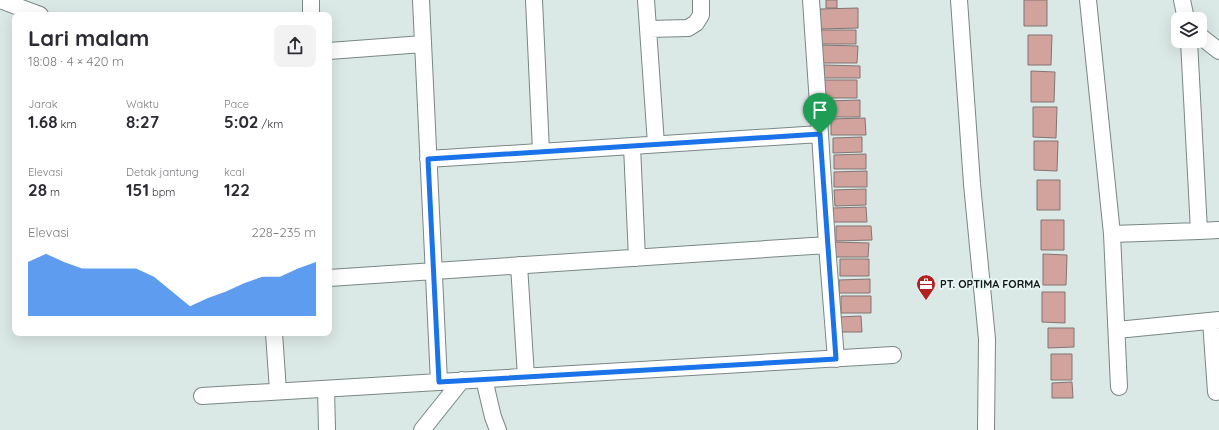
<!DOCTYPE html>
<html lang="id">
<head>
<meta charset="utf-8">
<style>
  body { margin:0; font-family:Quicksand,sans-serif; background:#f2f2f3; color:#2b2b33; height:100vh; display:flex; flex-direction:column; font-size:15px; white-space:nowrap }
  * { box-sizing:border-box; margin:0 }
  p { font-size:13px; color:#7c7c81 }
  .icon { flex:none; width:22px; height:22px; fill:none; stroke:currentColor; stroke-width:2; stroke-linecap:round; stroke-linejoin:round }
  .map { position:relative; flex:1; overflow:hidden }
  .sheet { position:absolute; left:12px; top:12px; width:320px; height:324px; display:flex; flex-direction:column; background:#fff; border-radius:8px; box-shadow:0 4px 16px #0002 }
  .sheet>* { flex:none }
  .controls { position:absolute; left:1171px; top:12px; display:grid; gap:8px }
  .controls a { display:grid; place-items:center; width:36px; height:36px; border-radius:8px; background:#fff; box-shadow:0 4px 16px #0002; font-size:20px }
  .pin { position:absolute; display:grid; place-items:center; width:34px; height:34px; color:#fff; margin:-41px -17px; border-radius:50% 50% 50% 0; rotate:-45deg; box-shadow:0 0 4px #0007 }
  .pin .icon { rotate:45deg }
  .round { display:grid; place-items:center; flex:none; width:42px; height:42px; border-radius:8px; background:#f2f2f3 }
  .head { display:flex; align-items:center; justify-content:space-between; height:68px; padding:0 16px }
  h1 { font-size:22px; font-weight:800; line-height:30px }
  .metrics { display:grid; grid-template-columns:repeat(3,1fr); gap:6px; height:68px; padding:4px 16px }
  .metrics div { display:grid; align-content:center }
  .metrics b { font-size:17px; font-weight:800 }
  .metrics small { font-size:11px; font-weight:400 }
  .metrics p { font-size:11px }
  .chart { height:112px; padding:8px 16px }
  .chart p { display:flex; justify-content:space-between }
  .chart svg { width:100%; height:72px; margin-top:4px; fill:#1a73e8; opacity:.7 }
  .map>svg:first-child { display:block }
  .building { fill:#d2a39d; stroke:#817573 }
  .lines { fill:none; stroke-linecap:round; stroke-linejoin:round }
  .street-casing { stroke:#7a8785; stroke-width:18 }
  .street { stroke:#fff; stroke-width:16 }
  .route-casing { stroke:#fff; stroke-width:8 }
  .route { stroke:#1a73e8; stroke-width:5 }
  .labels { text-anchor:middle; stroke-width:4; stroke-linejoin:round; paint-order:stroke }
  .poi-label { font-size:11px; font-weight:bold; fill:#131817; stroke:#e7f6f4; text-anchor:start }
</style>
</head>
<body>
<div class="map">
<svg width="1219" height="430" viewBox="0 0 1219 430">
  <rect width="100%" height="100%" fill="#dae8e6"/>
  <path class="building" d="M826,0H837V8H826Z
    M1024,0H1047V26H1024Z
    M858,8V28L821,29L820,9Z
    M818,30H856V44H817Z
    M1028,35H1052L1051,65H1028Z
    M820,45L858,46L857,63H820Z
    M824,65L860,66V78H824Z
    M1031,71L1055,72L1054,102H1031Z
    M824,80H857V98H824Z
    M860,100V117H828L827,101Z
    M1033,107H1057L1056,138L1033,137Z
    M865,118L866,135H831V119Z
    M862,137V152L833,153V138Z
    M1034,141H1058L1057,171L1034,170Z
    M866,154V169H834V155Z
    M867,171V187H834V172Z
    M1037,180H1060V210H1037Z
    M866,189V205L835,206L834,190Z
    M866,207L867,222H833V208Z
    M1041,220H1064V250H1041Z
    M836,226H871L872,240L836,241Z
    M835,242L869,243L868,257H834Z
    M1043,254L1067,255L1066,285H1043Z
    M840,259H869V276H840Z
    M870,279V293H839V280Z
    M1042,292H1065V323L1042,322Z
    M841,296H871V313H841Z
    M861,316L862,332H840L839,317Z
    M1048,328H1074V347L1048,348Z
    M1051,354H1072V380H1051Z
    M1072,382L1073,398H1052V383Z"/>
  <g class="lines">
    <defs>
      <path id="street" d="M0,0L40,15
        M311,0V15
        M421,0L439,382
        M534,0L541,151
        M646,0L656,144
        M959,0L972,184L987,339L986,430
        M1088,0L1112,234L1119,387
        M1182,0L1186,19
        M649,29L688,28L696,23L701,15V0
        M1200,36L1219,51
        M329,51L423,44
        M632,146L637,258
        M428,159L820,134L811,0
        M1199,231L1219,230
        M1112,234L1199,231L1189,41
        M827,245L836,359
        M519,265L526,377
        M329,278L827,245L820,134
        M1211,321L1216,392
        M1117,330L1219,320
        M274,333L278,391
        M484,379L493,417L498,430
        M326,389L327,430
        M202,396L893,355
        M422,430L462,380"/>
    </defs>
    <use href="#street" class="street-casing"/>
    <use href="#street" class="street"/>
  </g>
  <g class="lines">
    <defs>
      <path id="route" d="M820,134L836,359L439,382L428,159Z"/>
    </defs>
    <use href="#route" class="route-casing"/>
    <use href="#route" class="route"/>
  </g>
  <defs>
    <symbol id="office-pin" viewBox="-11 -11 22 30"><path d="M0 17L-7.5 6A9.5 9.5 0 1 1 7.5 6Z" fill="#b22121" stroke="#e7f6f4"/><path d="M-6-3h4V-5.5h4V-3h4V5H-6ZM-1-4.5V-3h2v-1.5ZM-6 0V1H6V0Z" fill="#fff"/></symbol>
  </defs>
  <g fill-rule="evenodd">
    <use href="#office-pin" x="915" y="273" width="22" height="30"/>
  </g>
  <g class="labels">
    <g class="poi-label">
      <text x="940" y="288">PT. OPTIMA FORMA</text>
    </g>
  </g>
</svg>
<div class="controls">
<a><svg class="icon" aria-label="layers" viewBox="0 0 24 24"><path d="M12 4l9 5-9 5-9-5zM3 14l9 5 9-5"/></svg></a>
</div>
<div class="pin" style="left:820px;top:134px;background:#1e9e55"><svg class="icon" aria-label="arrive" viewBox="0 0 24 24"><path d="M6 21V4h12l-3 4 3 4H6"/></svg></div>
<section class="sheet">
<div class="head"><div><h1>Lari malam</h1><p>18:08 · 4 × 420 m</p></div><a class="round"><svg class="icon" aria-label="share" viewBox="0 0 24 24"><path d="M12 15V3M7 8l5-5 5 5M5 13v7h14v-7"/></svg></a></div>
<div class="metrics">
<div><p>Jarak</p><b>1.68<small> km</small></b></div>
<div><p>Waktu</p><b>8:27</b></div>
<div><p>Pace</p><b>5:02<small> /km</small></b></div>
</div>
<div class="metrics">
<div><p>Elevasi</p><b>28<small> m</small></b></div>
<div><p>Detak jantung</p><b>151<small> bpm</small></b></div>
<div><p>kcal</p><b>122</b></div>
</div>
<div class="chart"><p><span>Elevasi</span>228–235 m</p>
<svg viewBox="0 0 160 44" preserveAspectRatio="none"><path d="M0 44V11L10 6L20 11L30 15L40 15L50 15L60 15L70 20L80 29L90 38L100 33L110 29L120 24L130 20L140 20L150 15L160 11V44z"/></svg>
</div>
</section>
</div>
</body>
</html>
